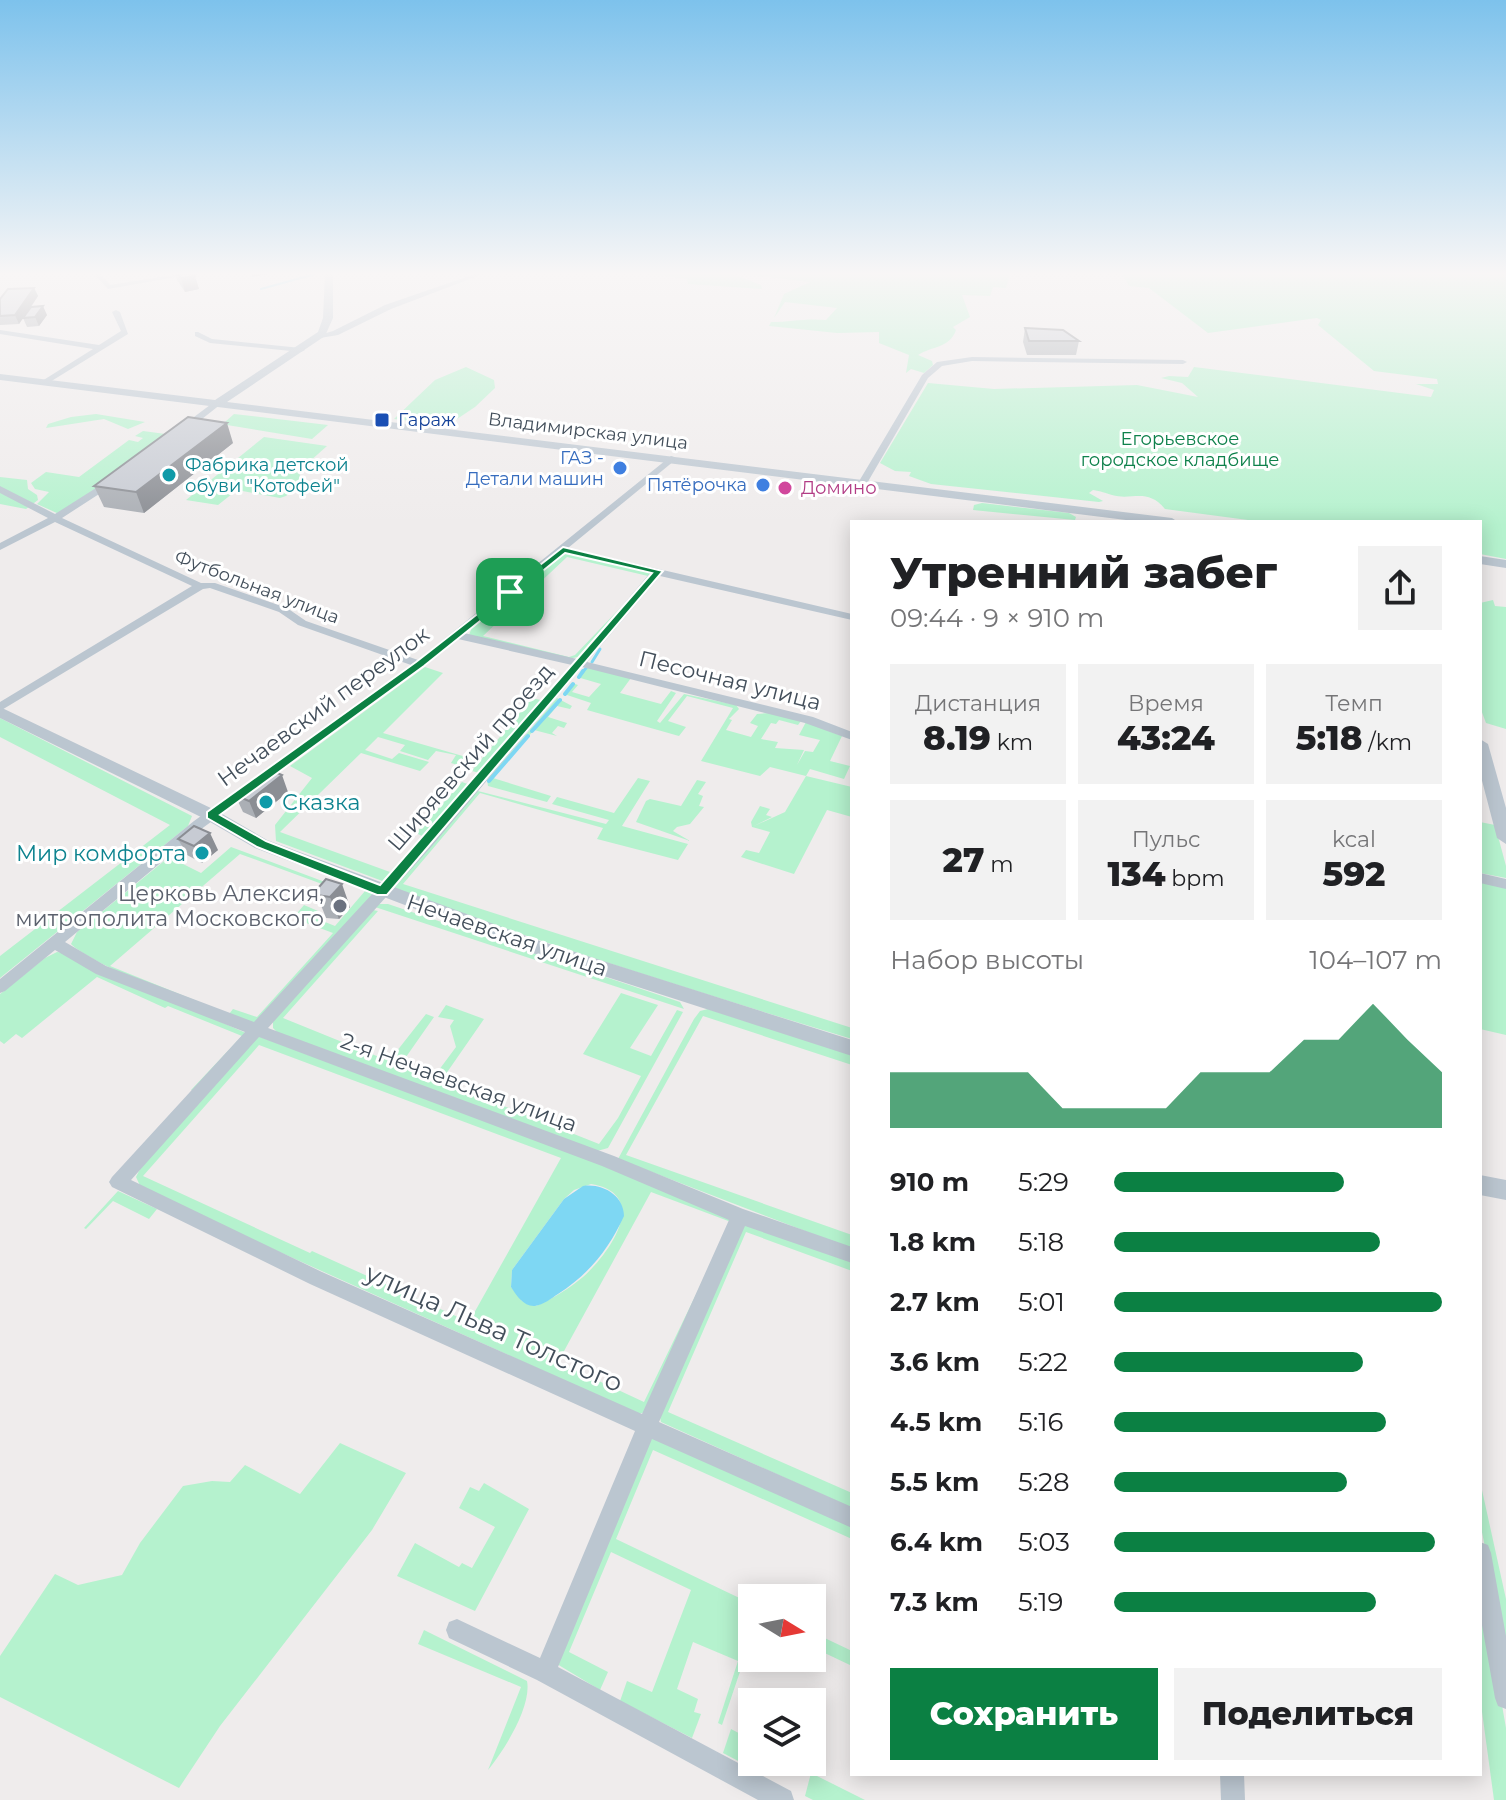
<!DOCTYPE html>
<html lang="ru">
<head>
<meta charset="utf-8">
<style>
  body { margin:0; font-family:Montserrat,sans-serif; background:#f2f2f2; color:#202124; height:100vh; display:flex; flex-direction:column; font-size:30px; white-space:nowrap }
  * { box-sizing:border-box; margin:0 }
  p { font-size:26px; color:#757577 }
  .icon { flex:none; width:44px; height:44px; fill:none; stroke:currentColor; stroke-width:2; stroke-linecap:round; stroke-linejoin:round }
  .map { position:relative; flex:1; overflow:hidden }
  .drawer { position:absolute; left:850px; top:520px; width:632px; height:1256px; display:flex; flex-direction:column; background:#fff; border-radius:0px; box-shadow:0 4px 20px #0003 }
  .drawer>* { flex:none }
  .needle { width:52px; rotate:100deg }
  .fabs { position:absolute; left:738px; top:1584px; display:grid; gap:16px }
  .fabs a { display:grid; place-items:center; width:88px; height:88px; border-radius:0px; background:#fff; box-shadow:0 4px 20px #0003; font-size:40px }
  .pin { position:absolute; display:grid; place-items:center; width:68px; height:68px; color:#fff; margin:-34px; border-radius:16px; box-shadow:0 4px 12px #0006 }
  .round { display:grid; place-items:center; flex:none; width:84px; height:84px; border-radius:0px; background:#f2f2f2 }
  .overview { display:flex; align-items:center; justify-content:space-between; height:136px; padding:0 40px }
  h1 { font-size:44px; font-weight:800; line-height:60px }
  .figures { display:grid; grid-template-columns:repeat(3,1fr); gap:12px; height:136px; padding:8px 40px }
  .figures div { display:grid; align-content:center; border-radius:0px; background:#f2f2f2; text-align:center }
  .figures b { font-size:34px; font-weight:800 }
  .figures small { font-size:22px; font-weight:400 }
  .figures p { font-size:22px }
  .chart { height:224px; padding:16px 40px }
  .chart p { display:flex; justify-content:space-between }
  .chart svg { width:100%; height:144px; margin-top:8px; fill:#0b8043; opacity:.7 }
  .button { display:flex; gap:16px; margin-top:auto; padding:16px 40px }
  .button a { flex:1; height:92px; border-radius:0px; background:#0b8043; color:#fff; font-size:32px; font-weight:800; line-height:92px; text-align:center }
  .button a+a { background:#f2f2f2; color:#202124 }
  ul { padding:0 40px; list-style:none; font-size:26px }
  li { display:grid; grid-template-columns:128px 96px 1fr; align-items:center; height:60px }
  li i { height:20px; border-radius:10px; background:#0b8043 }
  .map>svg:first-child { display:block }
  .green { fill:#b5f2ce; fill-rule:evenodd }
  .water { fill:#7ed7f3 }
  .lines { fill:none; stroke-linecap:round; stroke-linejoin:round }
  .stream-far2 { stroke:#7ed7f3; stroke-width:2 }
  .stream-far1 { stroke:#7ed7f3; stroke-width:3 }
  .stream { stroke:#7ed7f3; stroke-width:4 }
  .minor { fill:#bbc6d0; fill-rule:evenodd }
  .tertiary { fill:#bbc6d0; fill-rule:evenodd }
  .wall { fill:#abafb5 }
  .shaded-wall { fill:#8b8e94 }
  .building { fill:#c7cbd3; stroke:#8b8e94; stroke-width:2 }
  .route { fill:#0b8043; stroke:#fff; stroke-width:2; fill-rule:evenodd }
  .transit-dot { fill:#1a4fb4; stroke:#fff; stroke-width:3 }
  .shop-dot { fill:#3f7fe0; stroke:#fff; stroke-width:3 }
  .culture-dot { fill:#0f9aa8; stroke:#fff; stroke-width:3 }
  .hotel-dot { fill:#d1479c; stroke:#fff; stroke-width:3 }
  .worship-dot { fill:#6b7280; stroke:#fff; stroke-width:3 }
  .labels { text-anchor:middle; stroke-width:6; stroke-linejoin:round; paint-order:stroke }
  .far-transit-label { font-size:18px; fill:#164399; stroke:#fff; text-anchor:start }
  .far-street-label { font-size:18px; fill:#434f5b; stroke:#fff }
  .far-park-label { font-size:18px; fill:#0e814b; stroke:#fff }
  .far-shop-label { font-size:18px; fill:#366cbe; stroke:#fff; text-anchor:end }
  .far-culture-label { font-size:18px; fill:#0d838f; stroke:#fff; text-anchor:start }
  .far-hotel-label { font-size:18px; fill:#b23c85; stroke:#fff; text-anchor:start }
  .street-label { font-size:22px; fill:#434f5b; stroke:#fff }
  .culture-label { font-size:22px; fill:#0d838f; stroke:#fff; text-anchor:start }
  .worship-label { font-size:22px; fill:#5b616d; stroke:#fff; text-anchor:end }
  .near-street-label { font-size:26px; fill:#434f5b; stroke:#fff }
</style>
</head>
<body>
<div class="map">
<svg width="1506" height="1800" viewBox="0 0 1506 1800">
  <rect width="100%" height="100%" fill="#efecec"/>
  <path class="green" d="M650,274H733L761,285L762,289L688,284L687,279Z
    M743,274H1010L1006,288L993,287L990,296L962,295L970,317L953,327L956,330C950,348 932,346 918,355L932,361L933,365L924,373L911,369L906,373L909,355L879,343V332L837,333L769,326L771,322C791,322 805,318 826,320L837,308L785,302L774,318L784,294L810,282Z
    M1122,274H1506V559L1480,554V522H1263L1165,509C1147,487 1132,501 1112,495C1105,493 1101,491 1093,490L1089,493L1103,501L1099,502L931,484L909,476L911,472L895,471L880,463L928,383L994,389L1137,385L1198,397L1182,383L1161,378L1169,376L1188,377L1194,367L1431,397L1434,390L1416,384H1438L1437,379L1374,371L1318,325L1321,320L1317,318L1208,333L1149,288L1129,286Z
    M466,367L494,380L495,388L475,407L448,425L394,419L435,380Z
    M96,414L145,422L128,429L104,419L46,428L48,424L71,417Z
    M234,414L328,425L312,439L227,425L225,422Z
    M143,431L173,435L59,514L37,504L49,492L35,489L31,483L46,472L79,477L129,440L138,442L143,438L135,436Z
    M264,437L327,446L299,471L301,482L286,496L280,498L237,490L218,505L186,500Z
    M0,477L27,480L28,489L37,495L38,500L26,509L0,504Z
    M982,503L1069,513L1076,517L1075,520L973,510L974,505Z
    M566,553L652,572L648,576L567,557L483,636L569,657L575,655L622,606L578,657L568,659L469,635L472,627Z
    M1493,600L1495,606L1506,607V729L1486,723L1480,707V603Z
    M425,667L443,673L383,733L480,761L532,698L545,701L483,774L472,771L477,764L469,761L464,767L451,763L456,755L436,751L428,760L400,751L405,745L378,737L365,750L392,759L399,753L429,762L420,771L361,753L280,832L390,872L422,836L416,833L462,782L473,786L385,882L276,841L275,825L312,778L290,766Z
    M588,667L631,678L620,693L661,704L671,691L676,693L657,721L660,723L684,694L736,705L739,709L729,719L732,720L726,730L751,737L758,726L750,723L757,714L769,713L801,721L798,725L779,720L776,724L771,723L761,739L778,742L775,748L804,750L797,765L805,751L813,752L820,740L799,735L806,722L842,736L830,761L850,766L844,779L810,769L806,776L852,787V817L827,810L794,874L741,857L746,850L759,853L770,832L752,827L751,822L760,806L770,809L766,815L772,817L754,826L785,812L806,776L770,767L760,776L701,761L733,708L687,696L668,721L686,727L679,736L587,710L591,703L564,694L575,684L578,685L572,692L589,697L601,684L577,677Z
    M557,698L572,706L570,709L557,706L548,717L567,723L564,728L558,726L552,733L557,736L534,730L493,778L551,796L547,802L488,786L487,780Z
    M0,718L192,816L188,826L0,978V956L170,825L0,737Z
    M638,778L650,781L622,826L688,844L678,860L597,839L603,828L480,793L403,884L852,1028V1039C698,992 545,945 394,889L396,882L478,791L606,824L609,820L552,804L557,797L614,813Z
    M697,780L706,782L698,794L703,796L699,806L704,807L690,824L677,827L673,831L690,841L636,822L646,801L650,799L681,806Z
    M1480,822L1495,825L1506,866V878L1480,873Z
    M231,847L341,888L328,899L315,894L322,884L240,854L110,966L229,1014L233,1009L257,1017L333,933L293,918L304,905L318,911L315,918L335,926L365,891L373,894L258,1024C233,1026 89,963 71,944L77,932L169,857L201,873Z
    M1480,881L1506,888V1035L1480,1029Z
    M378,904H388L680,1002L684,1009L375,907Z
    M373,910L378,911L283,1018L389,1061L426,1014L434,1017L406,1057L411,1069L433,1078L456,1047L450,1026L454,1020L438,1017L446,1005L484,1019L441,1081L599,1144L618,1118L641,1076L583,1054L621,993L658,1005L630,1048L651,1056L677,1010L683,1012L608,1148L597,1151L278,1033L273,1028V1020Z
    M57,952L64,953L246,1033L194,1091L191,1090L242,1036L168,1006L165,1008L97,977L22,1038L16,1034L4,1044L0,1041V994L45,958Z
    M708,1009L852,1055V1065L703,1016L626,1155L852,1235V1249L618,1159L694,1019L700,1011Z
    M258,1036L562,1149L728,1216L732,1225L645,1412L639,1414L142,1190L136,1177L144,1161ZM259,1045L561,1158L469,1322L312,1251L310,1253L143,1176ZM591,1184C651,1194 610,1253 583,1277C570,1288 552,1299 536,1306L522,1301L511,1287L512,1270L564,1199L574,1190ZM651,1192L731,1222L644,1402L558,1362Z
    M118,1191L157,1209L149,1219L113,1201L86,1229L84,1228Z
    M745,1222L852,1259V1271L746,1232L668,1412L852,1493V1508L661,1422L660,1417Z
    M653,1431L852,1523V1539L653,1450L616,1539L752,1604V1636L722,1725L718,1723L738,1661L693,1642L677,1689L698,1699L694,1712L701,1714L692,1738L620,1701L627,1681L652,1692L691,1590L611,1552L569,1652L608,1672L600,1690L557,1664Z
    M340,1443L406,1473L372,1530L220,1726L179,1788L0,1697V1656L55,1574L78,1585L122,1575L140,1543L183,1486L212,1481L230,1482L245,1465L300,1494Z
    M1480,1481L1506,1599V1653L1480,1522Z
    M484,1483L529,1509L475,1611L397,1576L415,1543L459,1567L462,1563L472,1568L495,1527L459,1508L470,1487L479,1491Z
    M1480,1580L1506,1728V1800H1494L1480,1697Z
    M424,1630L527,1681C532,1706 504,1751 488,1770L521,1687L418,1644Z
    M812,1632L852,1651V1666L812,1647Z
    M731,1729L752,1740V1762H771L767,1776L723,1753Z
    M811,1773L865,1800H813L805,1796Z"/>
  <path class="water" d="M583,1186C603,1183 624,1196 624,1216C609,1249 589,1274 558,1294C552,1298 543,1305 535,1306C524,1307 516,1295 511,1287L512,1270L564,1199Z"/>
  <g class="lines">
    <path class="stream-far2" d="M261,289L315,274"/>
    <path class="stream-far1" d="M592,662L600,649
      M582,673L586,668"/>
    <path class="stream" d="M579,677L583,671
      M565,694L573,684
      M532,731L560,700
      M489,781L528,736"/>
    <path class="minor" d="M94,274H100L110,285L179,274H193L108,289Z
      M475,274H483L391,309L338,335L320,338L316,336L333,331L385,305Z
      M116,310L120,312L128,334L45,385L41,383L42,381L93,349L0,334V330L99,345L121,331L112,312Z
      M198,332L212,339L301,348L305,350L301,352L210,343L195,336V332Z
      M972,357L1183,360L1187,362L1183,364L972,361L942,366L928,378L866,485H860L858,483L922,375L937,362Z
      M214,402L221,404L188,430H182V426Z
      M671,456L674,457V461L568,548L852,614V620L660,576L587,662L813,717L852,732V740L805,723L582,667L432,846L268,1028L614,1156L743,1209L852,1247V1263L745,1226L659,1422L852,1507V1528L652,1439L558,1667L791,1791L794,1800H758L537,1680L449,1638L446,1630L449,1622L457,1619L540,1658L635,1431L310,1284L112,1187L109,1182L112,1177L245,1032L96,974L55,950L5,991L0,993V979L194,821L411,665L298,625L279,612L210,588L203,589L0,711V702L192,586L55,522L0,550V543L48,518L0,493V486L55,514L107,481H113V485L62,518L201,583H215L287,608L306,621L418,660ZM563,553L650,573L577,659L464,633ZM458,639L572,665L422,840L254,1022L106,966L65,942L204,827L424,666ZM259,1037L602,1166L729,1220L642,1414L322,1272L131,1180Z
      M1480,873L1506,879V889L1480,883Z
      M1480,1542L1488,1545L1491,1553L1506,1636V1709L1498,1706L1495,1698L1480,1614Z
      M1220,1774H1244L1245,1800H1221Z"/>
    <path class="tertiary" d="M325,274H333V318L325,336L227,402L1172,518L1178,522H1142L0,380V374L215,400L318,332L323,318Z
      M1480,556L1506,560V568L1480,564Z
      M0,707L217,811L267,840L537,940L852,1040V1056L523,950L255,848L205,819L0,718Z
      M1480,739L1488,744L1506,808V844L1497,838L1480,773Z
      M1480,1175L1506,1180V1200L1480,1195Z"/>
  </g>
  <path class="wall" d="M175,274H194L199,289L185,292L177,280Z
    M34,288L38,296L31,307L47,315L39,326L27,327L23,318L19,324L0,325V299Z
    M1025,328L1079,341L1076,355H1027L1023,342Z
    M233,443L144,513L104,507L94,486Z
    M288,792L256,818L243,812L235,795Z
    M178,839L218,850L202,863L187,855Z
    M319,887L350,907L339,919L326,918L317,895Z"/>
  <path class="shaded-wall" d="M251,274H270L252,277Z
    M195,276L199,289L185,292L181,278Z
    M34,288L38,296L19,324L15,315Z
    M43,306L47,315L39,326L35,317Z
    M227,423L233,443L144,513L136,492Z
    M282,775L288,792L256,818L249,801Z
    M210,833L218,850L202,863L194,846Z
    M342,884L350,907L339,919L330,897Z"/>
  <path class="building" d="M178,274H194L195,276L181,278Z
    M34,288L15,315L0,316V299L8,289Z
    M43,306L35,317L23,318L31,307Z
    M1025,328L1063,330L1079,341H1029Z
    M188,417L227,423L136,492L94,486Z
    M268,769L282,775L249,801L235,795Z
    M194,826L210,833L194,846L178,839Z
    M326,879L342,884L330,897L317,895L319,887Z"/>
  <linearGradient id="sky" x2="0" y2="1"><stop stop-color="#7dc2ec"/><stop offset="0.52" stop-color="#f8f6f6"/><stop offset="1" stop-color="#f8f6f6" stop-opacity="0"/></linearGradient>
  <rect width="1506" height="526" fill="url(#sky)"/>
  <path class="route" d="M563,547L663,571L387,895H377L257,847L207,818V812L416,662ZM565,553L652,573L380,885L266,841L220,815L424,666Z"/>
  <rect class="transit-dot" x="374" y="412" width="16" height="16" rx="4"/>
  <g class="shop-dot">
    <circle cx="620" cy="468" r="8"/>
    <circle cx="763" cy="485" r="8"/>
  </g>
  <g class="culture-dot">
    <circle cx="169" cy="475" r="8"/>
    <circle cx="266" cy="802" r="8"/>
    <circle cx="202" cy="853" r="8"/>
  </g>
  <circle class="hotel-dot" cx="785" cy="488" r="8"/>
  <circle class="worship-dot" cx="340" cy="906" r="8"/>
  <g class="labels">
    <g class="far-transit-label">
      <text x="398" y="426">Гараж</text>
    </g>
    <g class="far-street-label">
      <text transform="translate(588 431) rotate(7)" y="6">Владимирская улица</text>
      <text transform="translate(257 587) rotate(21)" y="6">Футбольная улица</text>
    </g>
    <g class="far-park-label">
      <text x="1180" y="445">Егорьевское<tspan x="1180" dy="21">городское кладбище</tspan></text>
    </g>
    <g class="far-shop-label">
      <text x="604" y="464">ГАЗ -<tspan x="604" dy="21">Детали машин</tspan></text>
      <text x="747" y="491">Пятёрочка</text>
    </g>
    <g class="far-culture-label">
      <text x="185" y="471">Фабрика детской<tspan x="185" dy="21">обуви "Котофей"</tspan></text>
    </g>
    <g class="far-hotel-label">
      <text x="801" y="494">Домино</text>
    </g>
    <g class="street-label">
      <text transform="translate(730 680) rotate(14)" y="8">Песочная улица</text>
      <text transform="translate(323 706) rotate(-36)" y="8">Нечаевский переулок</text>
      <text transform="translate(470 757) rotate(-49)" y="8">Ширяевский проезд</text>
      <text transform="translate(507 935) rotate(19)" y="8">Нечаевская улица</text>
      <text transform="translate(459 1082) rotate(20)" y="8">2-я Нечаевская улица</text>
    </g>
    <g class="culture-label">
      <text x="282" y="810">Сказка</text>
      <text x="186" y="861" text-anchor="end">Мир комфорта</text>
    </g>
    <g class="worship-label">
      <text x="324" y="901">Церковь Алексия,<tspan x="324" dy="25">митрополита Московского</tspan></text>
    </g>
    <g class="near-street-label">
      <text transform="translate(494 1328) rotate(24)" y="9">улица Льва Толстого</text>
    </g>
  </g>
</svg>
<div class="fabs">
<a><svg class="needle" viewBox="-14 -14 28 28"><path d="M0-13l5 13h-10z" fill="#e53935"/><path d="M0 13l5-13h-10z" fill="#757577"/></svg></a>
<a><svg class="icon" aria-label="layers" viewBox="0 0 24 24"><path d="M12 4l9 5-9 5-9-5zM3 14l9 5 9-5"/></svg></a>
</div>
<div class="pin" style="left:510px;top:592px;background:#1e9e55"><svg class="icon" aria-label="arrive" viewBox="0 0 24 24"><path d="M6 21V4h12l-3 4 3 4H6"/></svg></div>
<section class="drawer">
<div class="overview"><div><h1>Утренний забег</h1><p>09:44 · 9 × 910 m</p></div><a class="round"><svg class="icon" aria-label="share" viewBox="0 0 24 24"><path d="M12 15V3M7 8l5-5 5 5M5 13v7h14v-7"/></svg></a></div>
<div class="figures">
<div><p>Дистанция</p><b>8.19<small> km</small></b></div>
<div><p>Время</p><b>43:24</b></div>
<div><p>Темп</p><b>5:18<small> /km</small></b></div>
</div>
<div class="figures">
<div><b>27<small> m</small></b></div>
<div><p>Пульс</p><b>134<small> bpm</small></b></div>
<div><p>kcal</p><b>592</b></div>
</div>
<div class="chart"><p><span>Набор высоты</span>104–107 m</p>
<svg viewBox="0 0 160 44" preserveAspectRatio="none"><path d="M0 44V27L10 27L20 27L30 27L40 27L50 38L60 38L70 38L80 38L90 27L100 27L110 27L120 17L130 17L140 6L150 17L160 27V44z"/></svg>
</div>
<ul>
<li><b>910 m</b>5:29<i style="width:70%"></i></li>
<li><b>1.8 km</b>5:18<i style="width:81%"></i></li>
<li><b>2.7 km</b>5:01<i style="width:100%"></i></li>
<li><b>3.6 km</b>5:22<i style="width:76%"></i></li>
<li><b>4.5 km</b>5:16<i style="width:83%"></i></li>
<li><b>5.5 km</b>5:28<i style="width:71%"></i></li>
<li><b>6.4 km</b>5:03<i style="width:98%"></i></li>
<li><b>7.3 km</b>5:19<i style="width:80%"></i></li>
</ul>
<div class="button"><a>Сохранить</a><a>Поделиться</a></div>
</section>
</div>
</body>
</html>
